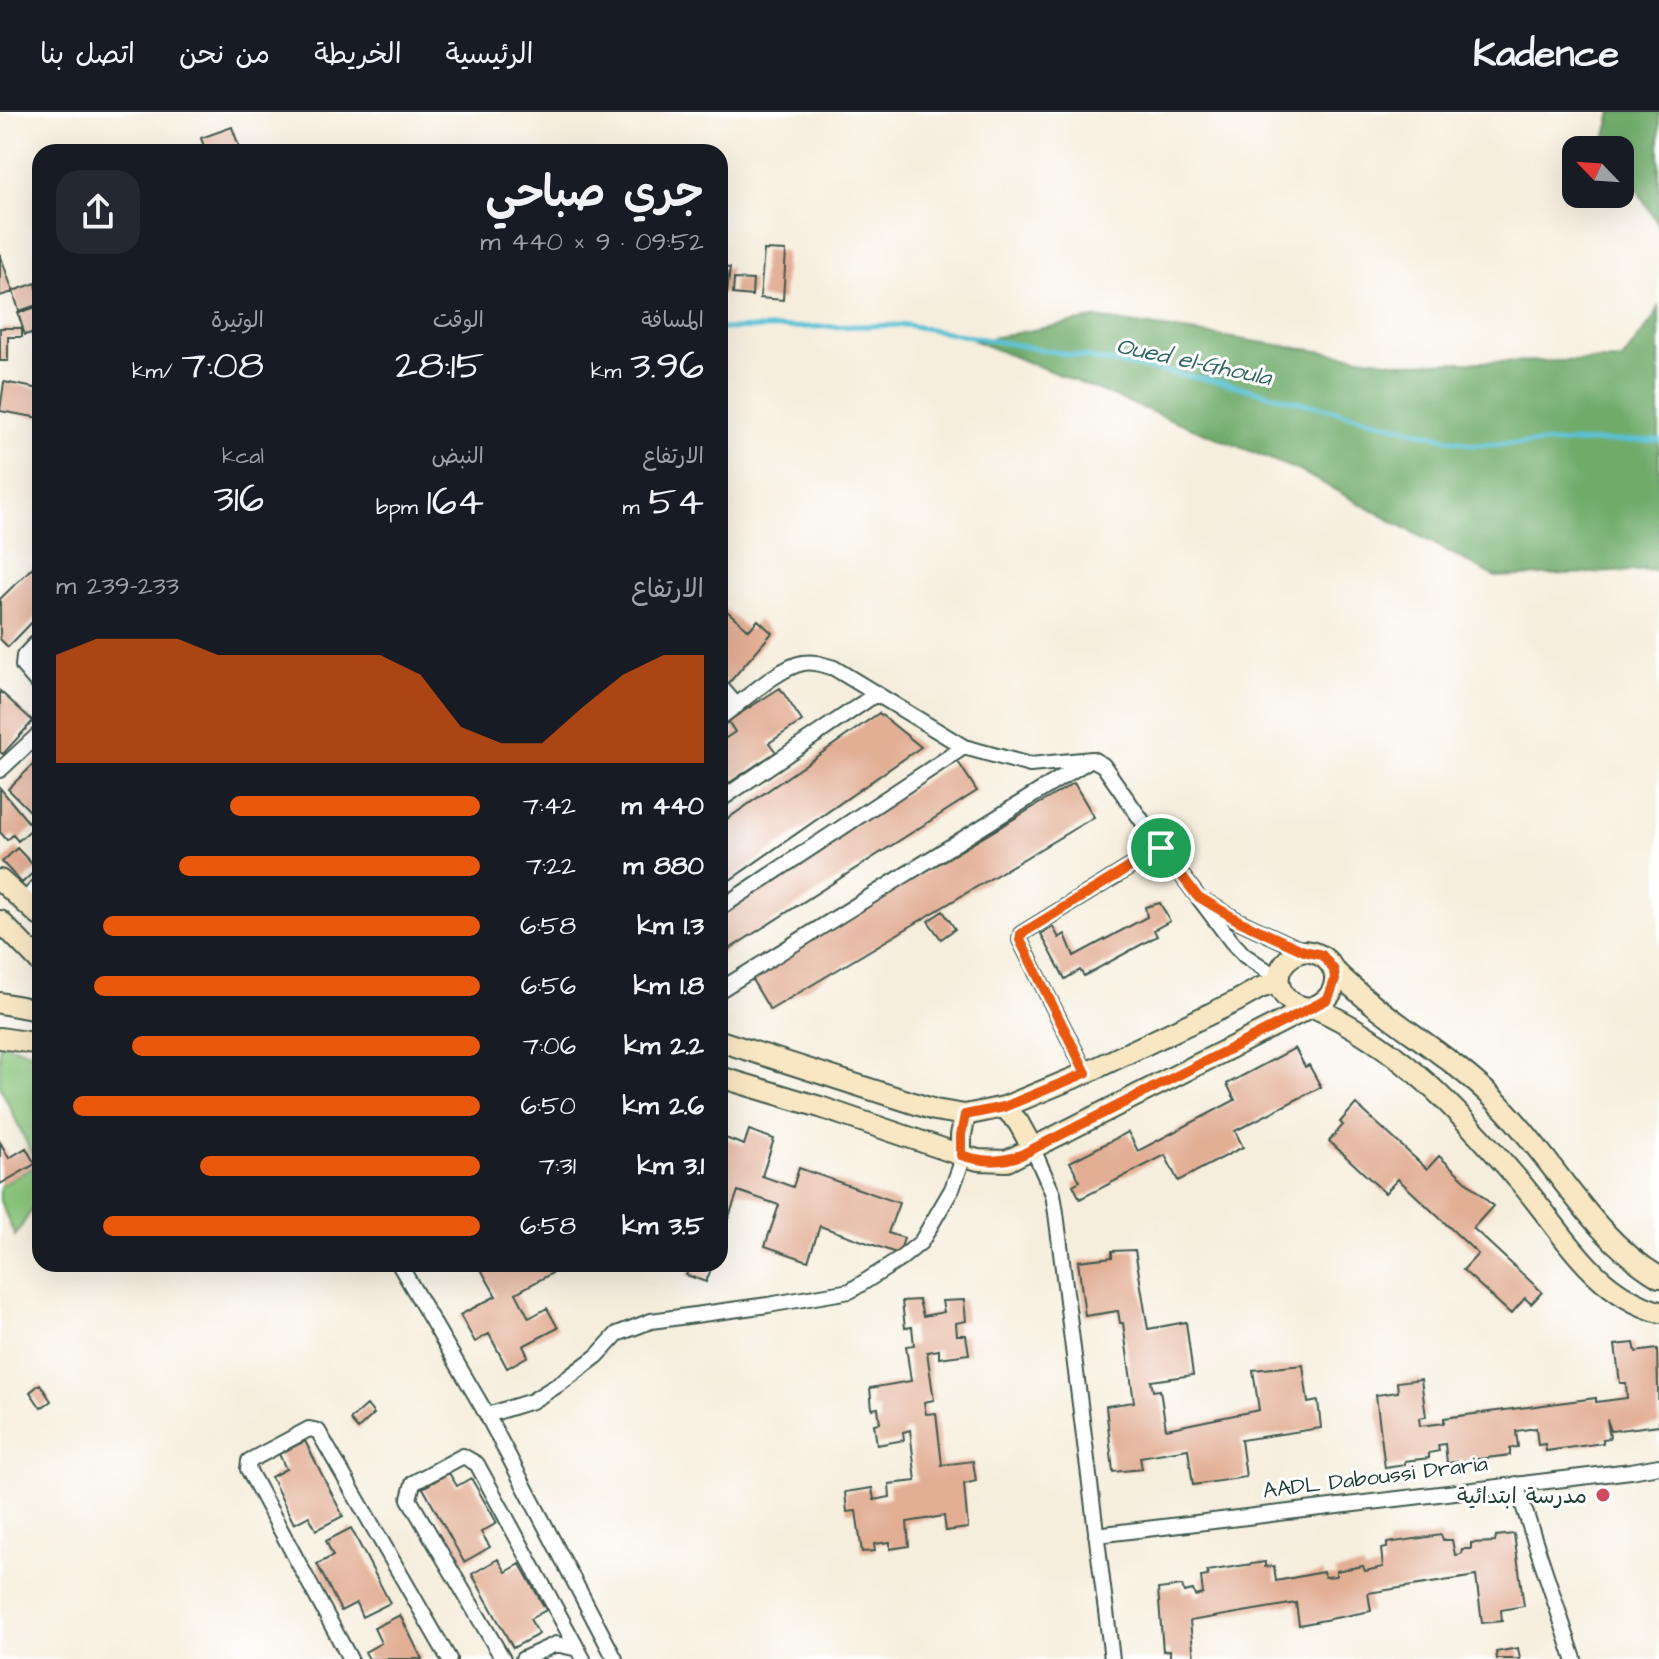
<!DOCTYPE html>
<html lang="ar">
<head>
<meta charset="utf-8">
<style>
  body { margin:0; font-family:"Architects Daughter","Playpen Sans Arabic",sans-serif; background:#242831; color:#f1f3f6; direction:rtl; height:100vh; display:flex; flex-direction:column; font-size:30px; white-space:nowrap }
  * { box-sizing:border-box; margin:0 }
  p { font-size:26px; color:#9ea1a6 }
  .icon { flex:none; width:44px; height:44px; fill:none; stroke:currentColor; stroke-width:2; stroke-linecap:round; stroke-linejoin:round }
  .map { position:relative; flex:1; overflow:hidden; direction:ltr }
  .panel { position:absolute; left:32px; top:32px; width:696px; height:1128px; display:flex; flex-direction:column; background:#171b24; border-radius:24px; box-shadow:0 8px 32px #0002; direction:rtl }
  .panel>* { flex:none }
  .needle { width:52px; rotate:295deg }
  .controls { position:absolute; left:1562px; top:24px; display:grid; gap:16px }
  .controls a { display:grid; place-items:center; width:72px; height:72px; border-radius:16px; background:#171b24; box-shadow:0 8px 32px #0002; font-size:40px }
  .pin { position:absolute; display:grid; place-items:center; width:68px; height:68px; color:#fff; margin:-34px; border:4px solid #fff; border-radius:50%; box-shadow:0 2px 8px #0007 }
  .round { display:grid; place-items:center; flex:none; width:84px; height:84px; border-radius:24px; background:#242831 }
  .summary { display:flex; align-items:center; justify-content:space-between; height:136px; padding:0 24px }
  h1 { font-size:44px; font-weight:600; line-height:60px }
  .figures { display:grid; grid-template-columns:repeat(3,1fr); gap:12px; height:136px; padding:8px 24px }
  .figures div { display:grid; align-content:center }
  .figures b { font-size:40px; font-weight:600 }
  .figures small { font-size:22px; font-weight:400 }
  .figures p { font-size:22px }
  .chart { height:224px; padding:16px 24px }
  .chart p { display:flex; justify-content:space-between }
  .chart svg { width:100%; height:144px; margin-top:8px; fill:#ea580c; opacity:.7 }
  ul { padding:0 24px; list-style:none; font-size:26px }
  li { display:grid; grid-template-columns:128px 96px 1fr; align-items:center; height:60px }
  li i { height:20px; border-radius:10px; background:#ea580c }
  header { display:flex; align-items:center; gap:48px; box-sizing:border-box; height:112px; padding:0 40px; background:#171b24; border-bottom:2px solid #363941 }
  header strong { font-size:38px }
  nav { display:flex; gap:44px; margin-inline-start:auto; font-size:28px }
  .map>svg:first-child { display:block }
  .green { fill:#8ac67b; stroke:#548258; stroke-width:2 }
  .forest { fill:#6fab6b; stroke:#477450; stroke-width:2 }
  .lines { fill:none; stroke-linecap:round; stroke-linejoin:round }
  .stream { stroke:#58c1d5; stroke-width:5 }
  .building { fill:#e2ae94 }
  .street-casing { stroke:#3f584d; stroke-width:18 }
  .secondary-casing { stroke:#3f584d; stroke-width:24 }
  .street { stroke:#fff; stroke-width:14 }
  .secondary { stroke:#f9e7c3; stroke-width:20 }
  .route-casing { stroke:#fff; stroke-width:16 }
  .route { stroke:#ea580c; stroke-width:10 }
  .poi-dot { fill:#d1495b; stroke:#fff; stroke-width:3 }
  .labels { text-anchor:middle; stroke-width:6; stroke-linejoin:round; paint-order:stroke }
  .street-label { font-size:22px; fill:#1f3d34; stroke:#fff }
  .poi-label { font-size:22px; fill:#1f3d34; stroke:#fff; text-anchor:end }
  .water-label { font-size:24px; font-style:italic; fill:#306564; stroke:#fff }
</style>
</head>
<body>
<header>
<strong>Kadence</strong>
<nav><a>الرئيسية</a><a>الخريطة</a><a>من نحن</a><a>اتصل بنا</a></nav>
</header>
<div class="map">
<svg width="1659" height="1547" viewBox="0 0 1659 1547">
  <rect width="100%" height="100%" fill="#fff"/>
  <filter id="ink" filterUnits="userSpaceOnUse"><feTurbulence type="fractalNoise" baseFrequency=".0125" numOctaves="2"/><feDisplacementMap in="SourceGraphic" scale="16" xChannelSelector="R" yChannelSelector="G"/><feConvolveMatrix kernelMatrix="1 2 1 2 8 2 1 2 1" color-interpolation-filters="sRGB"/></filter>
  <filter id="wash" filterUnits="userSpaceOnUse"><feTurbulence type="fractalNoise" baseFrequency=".006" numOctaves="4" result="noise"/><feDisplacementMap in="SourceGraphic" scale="32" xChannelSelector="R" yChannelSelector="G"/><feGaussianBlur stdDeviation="1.8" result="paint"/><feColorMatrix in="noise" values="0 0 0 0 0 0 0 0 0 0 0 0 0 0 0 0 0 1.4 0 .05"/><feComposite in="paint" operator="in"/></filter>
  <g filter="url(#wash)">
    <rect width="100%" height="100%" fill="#f6eedd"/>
    <path class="green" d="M0,931L40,943V1085L15,1124L0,1089V1074L37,1053L0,974Z"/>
    <path class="forest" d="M1612,0H1659V114L1620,49V38H1614L1606,24Z
      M1659,193V458L1495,465L1302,360L975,229L1096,206L1401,251L1622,248L1653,207Z"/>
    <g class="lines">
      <path class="stream" d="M720,217L907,213L1220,270L1473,333L1659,328"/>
    </g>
    <g id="blocks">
      <path class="building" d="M232,15L241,40H206L201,26Z
        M764,138L786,139L783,188L760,186Z
        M0,142L13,180L0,184Z
        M720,155L730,156L727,182L720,181Z
        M734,167L753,168L752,184L733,182Z
        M36,171L40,192L19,199L13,179Z
        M40,194V238L37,239L31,221L25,223L18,201Z
        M0,216H22V225H8V249H0Z
        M4,270L40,277V306L0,299Z
        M40,448V502L8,535L0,527V487Z
        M720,493L749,518L758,508L772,521L728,572L720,564Z
        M780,576L802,609L769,631L776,640L729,671L720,656V630L735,620L728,609Z
        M0,579L33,609L3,642L0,640Z
        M879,601L921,635L720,775V712Z
        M40,646V709L8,677Z
        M957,648L977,679L720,843V799Z
        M1074,671L1094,705L770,898L750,864Z
        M0,676L33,716L18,729L13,723L7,728L0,720Z
        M17,736L37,757L22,771L2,750Z
        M1160,791L1170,809L1154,818L1157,824L1084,864L1080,858L1065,867L1041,822L1053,815L1059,826L1065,822L1074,844L1147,805L1145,795Z
        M943,799L955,817L941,827L928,809Z
        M1295,936L1305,955L1309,953L1321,975L1235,1019L1243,1035L1178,1069L1165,1043L1080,1087L1073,1073L1080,1069L1070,1050L1128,1020L1138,1039L1235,988L1227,972Z
        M1356,992L1427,1057L1439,1044L1493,1094L1473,1116L1542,1180L1531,1192L1525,1186L1511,1202L1463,1158L1478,1142L1398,1067L1385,1081L1329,1029L1343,1013L1340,1010Z
        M749,1018L774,1027L762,1064L793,1075L799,1056L899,1091L888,1121L904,1126L899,1142L820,1114L808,1149L765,1134L779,1093L738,1079L720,1130V1024L744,1033Z
        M0,1030L9,1046L26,1036L35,1052L0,1072Z
        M1135,1138L1148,1217L1186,1210L1193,1263L1151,1269L1153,1279L1160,1278L1166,1317L1259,1298L1253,1258L1303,1253L1308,1291L1318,1289L1321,1316L1241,1328L1246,1365L1193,1373L1188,1337L1140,1345L1142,1357L1113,1360L1106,1294L1134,1290L1123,1211H1120L1118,1199L1085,1204L1078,1149L1112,1145V1139Z
        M478,1152H547L552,1161L516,1181L529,1206L547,1196L558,1216L523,1234L528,1244L507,1256L489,1222L475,1230L460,1203L496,1184Z
        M677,1152H713L706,1170L686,1163L689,1157Z
        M919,1188L923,1204L944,1200L942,1189L964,1188L966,1209L956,1211L957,1223H966L969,1242L939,1246V1238L927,1240L934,1288L924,1290L926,1302L936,1301L942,1353L973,1349L976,1369L964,1372L968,1416L946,1419L944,1404L907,1410L909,1434L890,1437V1430L874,1432L875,1439L862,1440L856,1399L847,1400L845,1380L872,1376L874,1388L890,1385L889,1372L916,1369L910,1318L903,1320L904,1328L877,1333L874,1312L880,1311L878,1296L872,1297L870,1276L911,1269L906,1234L914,1233L912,1215L905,1216L902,1189Z
        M1634,1231L1636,1240L1657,1237L1659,1313L1611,1319L1607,1307L1610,1326L1603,1327V1331L1546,1339L1545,1332L1538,1333L1536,1316L1516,1319L1518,1335L1510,1336V1343L1447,1351L1445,1332L1438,1333L1439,1339L1429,1341V1346L1405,1349V1353L1385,1356L1376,1283L1398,1280L1397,1270L1421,1267L1426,1305L1419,1306L1420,1314L1444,1311V1306L1596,1286V1290L1627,1286L1626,1271H1620L1615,1233Z
        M40,1272L51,1289L41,1296L30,1280Z
        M367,1293L374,1302L358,1317L350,1308Z
        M305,1329L343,1404L316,1418L309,1404L294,1412L271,1365L286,1357L279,1342Z
        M449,1361L457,1374L471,1366L497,1411L481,1420L490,1435L464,1450L423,1376Z
        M351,1416L390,1491L362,1505L356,1491L341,1499L317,1452L333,1444L326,1429Z
        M1514,1422L1524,1494L1501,1498L1502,1509L1482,1511L1476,1464L1368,1481L1371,1499L1299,1513L1296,1491L1190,1509L1194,1546L1170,1547V1538L1163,1539L1158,1477L1182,1474L1184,1480L1193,1478L1195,1484L1203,1482L1201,1465L1208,1464L1207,1459L1265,1450V1455L1274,1454L1276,1469L1323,1460L1325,1465L1336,1464V1459L1363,1454L1365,1459L1383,1455L1381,1437L1387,1436V1431L1441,1423L1443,1428H1452L1455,1443L1461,1442L1462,1437H1471V1431L1495,1430L1496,1424Z
        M498,1447L506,1460L520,1452L546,1498L530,1507L539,1522L513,1536L472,1462Z
        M400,1503L422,1547H369L365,1540L381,1531L374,1516Z
        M1518,1536L1520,1547H1497L1496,1540Z"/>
    </g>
  </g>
  <g filter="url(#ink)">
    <use href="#blocks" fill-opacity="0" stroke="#3f584d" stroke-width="2"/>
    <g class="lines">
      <defs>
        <path id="street" d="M40,527L24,544L23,554L40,574
          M720,574L737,594
          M720,606C741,591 779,555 803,551C815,549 823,553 834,556L964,635L1030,653L1092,647L1103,653L1161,736L1232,830L1244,843L1278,866
          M0,658L40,621
          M720,688L876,582
          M23,791L40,772
          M1208,791L1239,809L1304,839
          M720,796L964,635
          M720,878L1088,649
          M1086,961L1020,828L1021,822L1161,736
          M1033,1037L1053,1082L1056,1101L1112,1547
          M399,1152L487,1303L532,1289L561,1271L597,1244L617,1222L651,1209L768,1193L850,1179L899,1148L921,1130L952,1077L960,1055L961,1043
          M487,1303L615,1547
          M1516,1372L1574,1547
          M1096,1423L1631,1359L1659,1354
          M350,1547L248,1357L249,1349L309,1317L318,1319L449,1547
          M503,1547L409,1387L413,1371L463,1344L477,1352L583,1547
          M523,1547L556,1532L578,1537"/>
        <path id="secondary" d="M0,768L40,804
          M0,809L40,850
          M1334,858C1384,908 1449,941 1499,992C1555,1048 1589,1123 1659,1165
          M0,891L32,897L40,896
          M1313,895C1398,932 1460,1000 1520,1070C1564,1121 1591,1179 1659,1200
          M0,926L40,932
          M720,929L935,998L965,1003L1004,995L1086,961L1235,890L1260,876L1279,870
          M720,965L820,995L961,1043L978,1048L1007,1049L1309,896C1346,887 1343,842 1304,839C1268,849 1271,891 1309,896
          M1004,995L1018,1010L1033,1037
          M961,1043V1023L965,1003"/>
      </defs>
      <use href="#street" class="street-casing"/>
      <use href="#secondary" class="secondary-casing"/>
      <use href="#street" class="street"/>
      <use href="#secondary" class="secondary"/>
    </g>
  </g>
  <g class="lines" filter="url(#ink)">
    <defs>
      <path id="route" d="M1161,736L1197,784L1239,809L1304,839L1322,843L1334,858L1335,868L1328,887L1021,1043C1000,1051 982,1050 961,1043V1023L965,1003L1004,995L1086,961L1020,828L1021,822Z"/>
    </defs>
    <use href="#route" class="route-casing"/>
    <use href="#route" class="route"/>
  </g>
  <circle class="poi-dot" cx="1603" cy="1383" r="8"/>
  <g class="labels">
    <g class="street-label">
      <text transform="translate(1375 1364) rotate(-7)" y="8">AADL Daboussi Draria</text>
    </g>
    <g class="poi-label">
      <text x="1587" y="1391">مدرسة ابتدائية</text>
    </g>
    <g class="water-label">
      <text transform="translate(1194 249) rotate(12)" y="8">Oued el-Ghoula</text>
    </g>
  </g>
</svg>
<div class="controls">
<a><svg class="needle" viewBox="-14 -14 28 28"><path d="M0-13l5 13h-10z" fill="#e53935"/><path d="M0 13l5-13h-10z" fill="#9ea1a6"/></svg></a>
</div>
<div class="pin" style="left:1161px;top:736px;background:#1e9e55"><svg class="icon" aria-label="arrive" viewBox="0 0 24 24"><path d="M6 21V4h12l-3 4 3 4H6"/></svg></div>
<section class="panel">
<div class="summary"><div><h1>جري صباحي</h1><p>09:52 · 9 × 440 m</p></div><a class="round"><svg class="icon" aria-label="share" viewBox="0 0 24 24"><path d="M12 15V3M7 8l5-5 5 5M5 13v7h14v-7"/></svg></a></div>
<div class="figures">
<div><p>المسافة</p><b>3.96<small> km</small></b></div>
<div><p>الوقت</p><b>28:15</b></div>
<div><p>الوتيرة</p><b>7:08<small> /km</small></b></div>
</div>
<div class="figures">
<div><p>الارتفاع</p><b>54<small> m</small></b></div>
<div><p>النبض</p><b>164<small> bpm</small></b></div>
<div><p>kcal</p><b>316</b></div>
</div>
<div class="chart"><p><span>الارتفاع</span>233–239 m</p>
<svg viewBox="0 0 160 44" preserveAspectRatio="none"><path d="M0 44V11L10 6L20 6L30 6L40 11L50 11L60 11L70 11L80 11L90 17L100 33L110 38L120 38L130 27L140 17L150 11L160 11V44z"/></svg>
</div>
<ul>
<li><b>440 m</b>7:42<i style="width:59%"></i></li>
<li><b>880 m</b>7:22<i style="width:71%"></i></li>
<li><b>1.3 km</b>6:58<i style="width:89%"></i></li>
<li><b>1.8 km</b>6:56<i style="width:91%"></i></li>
<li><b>2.2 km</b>7:06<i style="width:82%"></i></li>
<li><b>2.6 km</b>6:50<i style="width:96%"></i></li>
<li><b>3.1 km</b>7:31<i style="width:66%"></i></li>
<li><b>3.5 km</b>6:58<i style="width:89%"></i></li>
</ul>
</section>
</div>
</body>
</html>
